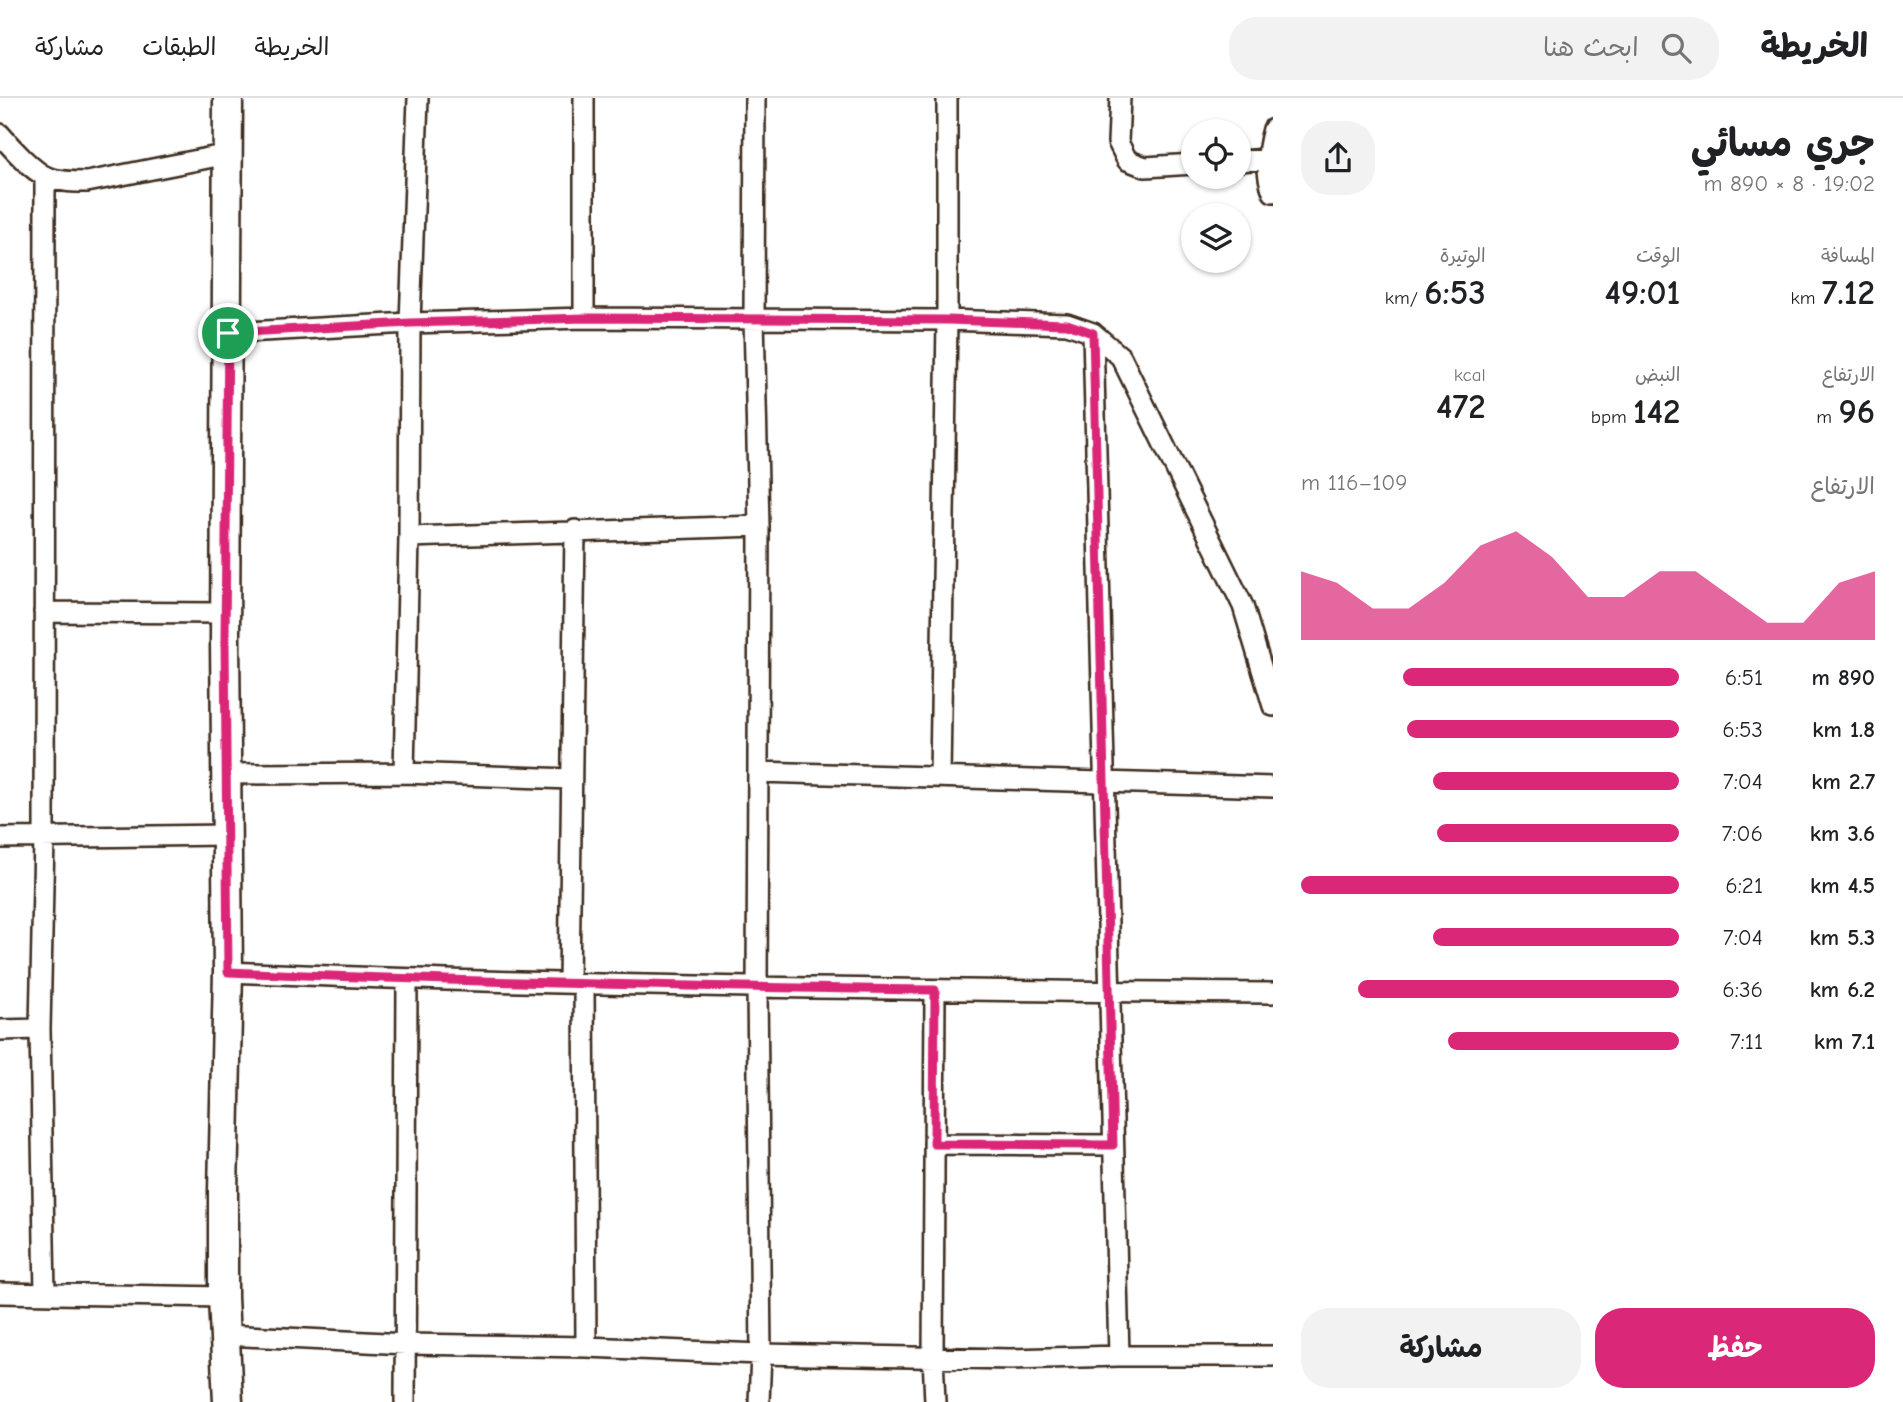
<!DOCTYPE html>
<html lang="ar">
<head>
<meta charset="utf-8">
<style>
  body { margin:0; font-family:"Comic Neue","Playpen Sans Arabic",sans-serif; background:#f2f2f2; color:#202124; direction:rtl; height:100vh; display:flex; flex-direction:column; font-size:26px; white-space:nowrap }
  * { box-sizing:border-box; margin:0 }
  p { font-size:23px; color:#757577 }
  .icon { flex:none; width:38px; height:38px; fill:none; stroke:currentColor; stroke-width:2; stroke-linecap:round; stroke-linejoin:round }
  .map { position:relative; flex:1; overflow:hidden; direction:ltr }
  .panel { display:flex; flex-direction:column; background:#fff; width:630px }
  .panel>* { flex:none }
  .buttons { position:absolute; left:1181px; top:21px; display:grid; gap:14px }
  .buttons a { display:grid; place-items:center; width:70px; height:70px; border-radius:50%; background:#fff; box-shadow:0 2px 5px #0004; font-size:35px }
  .pin { position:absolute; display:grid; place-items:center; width:60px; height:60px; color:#fff; margin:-30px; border:4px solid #fff; border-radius:50%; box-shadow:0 2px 7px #0007 }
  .round { display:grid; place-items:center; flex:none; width:74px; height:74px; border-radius:28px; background:#f2f2f2 }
  .head { display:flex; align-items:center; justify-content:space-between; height:119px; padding:0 28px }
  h1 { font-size:38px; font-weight:700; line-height:52px }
  .stats { display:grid; grid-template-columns:repeat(3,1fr); gap:10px; height:119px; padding:7px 28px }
  .stats div { display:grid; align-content:center }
  .stats b { font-size:35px; font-weight:700 }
  .stats small { font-size:19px; font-weight:400 }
  .stats p { font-size:19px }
  .chart { height:196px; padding:14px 28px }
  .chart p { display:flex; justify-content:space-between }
  .chart svg { width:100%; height:126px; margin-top:7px; fill:#db2777; opacity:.7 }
  .primary-button { display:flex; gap:14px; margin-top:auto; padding:14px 28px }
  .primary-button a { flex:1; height:80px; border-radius:28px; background:#db2777; color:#fff; font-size:28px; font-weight:700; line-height:80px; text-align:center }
  .primary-button a+a { background:#f2f2f2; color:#202124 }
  ul { padding:0 28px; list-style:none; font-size:23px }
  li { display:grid; grid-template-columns:112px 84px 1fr; align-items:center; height:52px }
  li i { height:18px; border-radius:9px; background:#db2777 }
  header { display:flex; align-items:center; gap:42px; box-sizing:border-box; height:98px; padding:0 35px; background:#fff; border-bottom:2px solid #e0e0e0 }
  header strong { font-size:33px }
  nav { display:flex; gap:38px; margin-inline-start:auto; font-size:24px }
  .search { width:490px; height:63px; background:#f2f2f2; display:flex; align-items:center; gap:18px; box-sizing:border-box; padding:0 24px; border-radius:28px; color:#757577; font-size:26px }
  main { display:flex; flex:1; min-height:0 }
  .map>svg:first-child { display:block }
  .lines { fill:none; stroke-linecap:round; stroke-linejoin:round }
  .street-casing { stroke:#3b2a1e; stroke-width:24 }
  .secondary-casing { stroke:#3b2a1e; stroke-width:33 }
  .street { stroke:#fff; stroke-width:19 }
  .secondary { stroke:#fff; stroke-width:28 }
  .route-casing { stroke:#fff; stroke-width:14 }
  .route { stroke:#db2777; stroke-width:9 }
</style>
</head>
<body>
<header>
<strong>الخريطة</strong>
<div class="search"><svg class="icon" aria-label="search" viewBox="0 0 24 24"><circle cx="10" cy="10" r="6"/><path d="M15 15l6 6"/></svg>ابحث هنا</div>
<nav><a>الخريطة</a><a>الطبقات</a><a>مشاركة</a></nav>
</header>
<main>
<section class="panel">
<div class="head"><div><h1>جري مسائي</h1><p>19:02 · 8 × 890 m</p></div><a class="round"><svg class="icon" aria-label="share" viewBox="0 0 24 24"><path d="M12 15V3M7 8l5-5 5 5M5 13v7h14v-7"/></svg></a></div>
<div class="stats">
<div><p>المسافة</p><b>7.12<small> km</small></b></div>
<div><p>الوقت</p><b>49:01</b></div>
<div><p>الوتيرة</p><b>6:53<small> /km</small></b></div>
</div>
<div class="stats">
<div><p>الارتفاع</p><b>96<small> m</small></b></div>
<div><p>النبض</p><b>142<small> bpm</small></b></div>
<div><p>kcal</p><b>472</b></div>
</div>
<div class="chart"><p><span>الارتفاع</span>109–116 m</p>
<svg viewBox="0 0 160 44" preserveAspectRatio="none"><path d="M0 44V20L10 24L20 33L30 33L40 24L50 11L60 6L70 15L80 29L90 29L100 20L110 20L120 29L130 38L140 38L150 24L160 20V44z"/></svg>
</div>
<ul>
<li><b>890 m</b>6:51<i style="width:73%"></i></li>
<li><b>1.8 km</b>6:53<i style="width:72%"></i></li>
<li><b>2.7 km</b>7:04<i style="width:65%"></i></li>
<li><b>3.6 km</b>7:06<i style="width:64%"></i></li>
<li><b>4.5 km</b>6:21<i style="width:100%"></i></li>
<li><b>5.3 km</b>7:04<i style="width:65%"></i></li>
<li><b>6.2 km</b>6:36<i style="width:85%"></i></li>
<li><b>7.1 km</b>7:11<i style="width:61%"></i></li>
</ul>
<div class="primary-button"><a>حفظ</a><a>مشاركة</a></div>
</section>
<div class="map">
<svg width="1273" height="1304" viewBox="0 0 1273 1304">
  <rect width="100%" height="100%" fill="#fff"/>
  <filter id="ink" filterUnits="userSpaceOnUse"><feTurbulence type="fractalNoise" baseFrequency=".0143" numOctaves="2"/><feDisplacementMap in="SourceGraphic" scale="14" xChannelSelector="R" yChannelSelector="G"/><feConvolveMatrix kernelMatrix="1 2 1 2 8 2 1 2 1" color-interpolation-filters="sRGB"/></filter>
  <g filter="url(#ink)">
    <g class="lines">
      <defs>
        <path id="street" d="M755,0L754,220L759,428L757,890L761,1256L759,1304
          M1120,0L1118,44L1127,62L1145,69L1194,66
          M1273,31C1267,52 1265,74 1273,94
          M0,36C10,48 34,75 49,80C62,84 74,84 87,84L228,56
          M1239,63L1268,61
          M584,220V0
          M227,235L410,225L584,220L947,222L1067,226L1093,235L1121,259L1243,508L1273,608
          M1093,235L1119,1258
          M409,439L759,428
          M44,514L225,515
          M758,674L1273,689
          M404,675L409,439L410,225L418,0
          M227,676L404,675L571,681
          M940,679L947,222V0
          M0,740L227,737
          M228,874C576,889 925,892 1273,895
          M569,885L575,432
          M584,886L586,1249
          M0,932L40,931
          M934,1046L1113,1047
          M0,1195L223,1199
          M45,1196L40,931L44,740L45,79
          M226,1237L406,1246L586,1249L761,1256L1011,1261L1119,1258H1273
          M405,1304L407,882
          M935,1304L933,1258L935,892"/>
        <path id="secondary" d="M228,1304L223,1199V1093L228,874L225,541L228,0"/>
      </defs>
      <use href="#street" class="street-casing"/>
      <use href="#secondary" class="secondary-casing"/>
      <use href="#street" class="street"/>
      <use href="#secondary" class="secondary"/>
    </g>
  </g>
  <g class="lines" filter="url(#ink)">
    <defs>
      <path id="route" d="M584,220L947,222L1067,226L1093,235L1113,1047L934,1046L935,892C699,889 464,884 228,874L225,541L228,235L410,225Z"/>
    </defs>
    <use href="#route" class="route-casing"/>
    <use href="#route" class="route"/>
  </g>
</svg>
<div class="buttons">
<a><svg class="icon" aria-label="locate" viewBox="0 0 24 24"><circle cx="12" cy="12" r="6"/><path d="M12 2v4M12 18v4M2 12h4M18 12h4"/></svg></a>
<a><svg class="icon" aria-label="layers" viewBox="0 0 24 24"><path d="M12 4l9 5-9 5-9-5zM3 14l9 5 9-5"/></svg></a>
</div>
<div class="pin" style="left:228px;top:235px;background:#1e9e55"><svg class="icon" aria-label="arrive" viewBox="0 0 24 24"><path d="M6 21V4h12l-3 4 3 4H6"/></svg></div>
</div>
</main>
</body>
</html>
